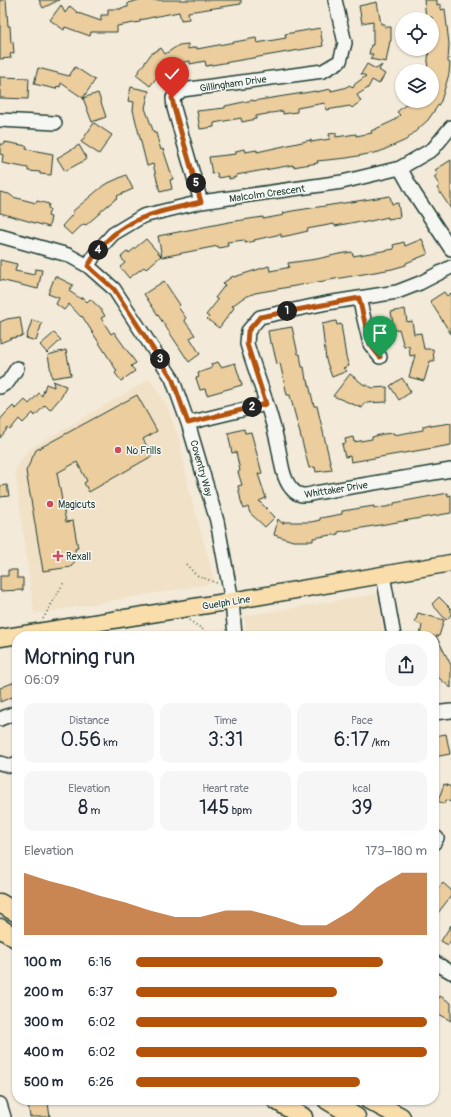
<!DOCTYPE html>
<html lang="en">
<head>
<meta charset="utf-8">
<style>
  body { margin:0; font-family:Pangolin,sans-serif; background:#f6f6f7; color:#1f2937; height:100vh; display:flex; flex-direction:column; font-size:15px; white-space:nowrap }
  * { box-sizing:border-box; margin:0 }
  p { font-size:13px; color:#747a83 }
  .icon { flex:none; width:22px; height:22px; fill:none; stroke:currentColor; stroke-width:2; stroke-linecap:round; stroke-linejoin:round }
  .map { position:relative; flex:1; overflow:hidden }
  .drawer { position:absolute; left:12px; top:631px; width:427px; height:474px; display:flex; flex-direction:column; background:#fff; border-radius:16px; box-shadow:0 1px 3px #0004 }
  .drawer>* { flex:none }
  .fabs { position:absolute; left:395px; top:12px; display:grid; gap:8px }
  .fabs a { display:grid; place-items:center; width:44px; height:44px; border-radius:50%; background:#fff; box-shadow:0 1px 3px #0004; font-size:20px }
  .pin { position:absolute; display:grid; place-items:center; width:34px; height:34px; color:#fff; margin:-41px -17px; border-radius:50% 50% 50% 0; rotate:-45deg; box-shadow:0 0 4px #0007 }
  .pin .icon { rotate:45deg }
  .km { position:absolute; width:20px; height:20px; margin:-10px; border-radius:50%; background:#222; color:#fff; font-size:11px; line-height:20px; text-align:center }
  .round { display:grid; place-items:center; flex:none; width:42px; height:42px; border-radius:16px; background:#f6f6f7 }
  .headline { display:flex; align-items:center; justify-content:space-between; height:68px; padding:0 12px }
  h1 { font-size:22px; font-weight:600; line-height:30px }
  .figures { display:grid; grid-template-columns:repeat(3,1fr); gap:6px; height:68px; padding:4px 12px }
  .figures div { display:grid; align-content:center; border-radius:10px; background:#f6f6f7; text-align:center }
  .figures b { font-size:20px; font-weight:600 }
  .figures small { font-size:11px; font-weight:400 }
  .figures p { font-size:11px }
  .chart { height:112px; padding:8px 12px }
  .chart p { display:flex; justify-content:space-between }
  .chart svg { width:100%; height:72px; margin-top:4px; fill:#b45309; opacity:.7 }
  ul { padding:0 12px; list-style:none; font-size:13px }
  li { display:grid; grid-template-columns:64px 48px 1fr; align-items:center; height:30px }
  li i { height:10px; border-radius:5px; background:#b45309 }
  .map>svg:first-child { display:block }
  .built { fill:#f1e1c7 }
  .building { fill:#ebcd9e; stroke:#1f3d34 }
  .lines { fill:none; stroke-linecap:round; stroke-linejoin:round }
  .minor-casing { stroke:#1f3d34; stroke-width:16 }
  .major-casing { stroke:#1f3d34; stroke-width:19 }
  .highway-casing { stroke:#1f3d34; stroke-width:21 }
  .path { stroke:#1f3d34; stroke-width:1.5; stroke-dasharray:1 3; stroke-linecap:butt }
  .minor { stroke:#f6f6f2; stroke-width:13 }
  .major { stroke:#f9ddab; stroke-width:16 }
  .highway { stroke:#f9ddab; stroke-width:18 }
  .route-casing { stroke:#fff; stroke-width:8 }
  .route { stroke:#b45309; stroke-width:5 }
  .poi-dot { fill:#d1495b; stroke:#f6f6f2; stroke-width:1.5 }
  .labels { text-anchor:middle; stroke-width:3; stroke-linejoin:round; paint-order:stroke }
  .street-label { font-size:10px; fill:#1f3d34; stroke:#f6f6f2 }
  .poi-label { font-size:10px; fill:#1f3d34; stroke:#f6f6f2; text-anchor:start }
</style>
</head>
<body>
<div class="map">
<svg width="451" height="1117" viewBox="0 0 451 1117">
  <rect width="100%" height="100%" fill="#f3ead9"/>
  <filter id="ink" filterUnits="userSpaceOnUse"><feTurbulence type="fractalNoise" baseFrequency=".025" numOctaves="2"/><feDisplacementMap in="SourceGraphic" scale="8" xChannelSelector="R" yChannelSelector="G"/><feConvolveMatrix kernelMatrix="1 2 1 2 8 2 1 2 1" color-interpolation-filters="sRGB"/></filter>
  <g filter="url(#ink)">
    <path class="built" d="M150,379L167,406L179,438L189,489L215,583L34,614L15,470L28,450Z
      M377,594L385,636H247L244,616Z"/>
    <path class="building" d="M0,0H6L8,26H10L11,43L13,42L14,53L10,54L11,58L0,59Z
      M39,0H59L43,8Z
      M139,0H241V4L188,12L189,19L181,20L179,12L158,16L140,20V22L117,26V32H91L90,36L65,27L64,30L50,20L61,5L65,13L70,6L78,13L101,21V15H108V9H121V8L128,7V3Z
      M424,0H437V5L441,4V10L445,9L449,44L448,62L450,63L449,74L441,101L428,120L406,140L379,152L347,158L317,161L318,163L305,165L293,167V165L236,175L237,177L229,179V176L218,178L217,173L212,174L209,157L236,154V151L244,149L245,152L257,150V152L311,140V142L330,139L329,134L336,133V137L356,134V136L372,133L371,131L393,121L400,115L397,112L410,101H432V71H427L429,49H432V17L426,18Z
      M377,2L381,24H385V27H391V41H390L386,62L370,59L373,54H369L371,45H373V21L362,23L359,6Z
      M320,28L323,46L206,66L205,61L190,64V61L174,64L160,73L150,86L136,75L151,54L161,48L165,54L179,45L188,44V49L197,47V49L256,38L257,43L286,38L285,34Z
      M367,64L376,69L382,65L379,70L385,74L379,84L372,80L368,88L357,95L361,101L352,108L350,106L326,110L325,103L297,108V112L283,114V111L256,116V119L242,122L241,118L214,123V127L200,129L197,111L225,108V106L253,100V101L316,91V92L331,89V91L344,88L350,85L353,88L355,84L366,76L361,74Z
      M75,67L95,80L83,98L61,83L60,87L57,86L56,89L34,84L38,68L69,76Z
      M0,77L29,78L28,99L0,98Z
      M131,87L149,91L145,108L154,133H156L161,150L163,149L173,179L170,180L172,189L160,192L153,164L147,166L133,110L134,102L128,101Z
      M98,93L106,117L92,122L83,98Z
      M94,123L112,135L99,154L81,142Z
      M5,142L27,146L26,149L53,154L51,175L40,174V172L28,171V168L2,163L3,155L0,154V144H5Z
      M79,145L87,159L65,171L57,158Z
      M451,160V209L437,188L440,186L434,177L438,174L435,170Z
      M126,175L133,189L117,196L118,197L101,211V212L86,225L84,224L80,227L72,235L62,226L73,214V211L104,185Z
      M0,192L9,194L13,197L36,203L37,201L49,204L48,208L50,209L48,216L51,217L49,227L0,213Z
      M390,196L392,204L398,203L400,217L388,219V217L362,223L361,221L335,226L334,224L307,229L308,231L291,235L281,237V234L254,240L255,241L245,243V240L227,242L228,246L219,248L218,246L162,257L158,236L229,222L263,217V219L284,215L283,213L292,211Z
      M146,239L161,256L146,269L144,267L129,278L120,267L125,263L121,257L128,251L129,253Z
      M422,239L428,254L406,263V265L392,269L255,293L243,298L232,306L234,308L219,328L207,319L209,317L206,315L218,300L215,298L225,285L223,283L233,276L234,277L269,266L270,271L286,268L289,267L288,263L317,259L339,254L352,252L353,256L394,249L393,245L404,242L405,246Z
      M0,260L17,264L15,271L25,273L34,275L35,269L42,270L38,289L0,280Z
      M55,276L73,285L69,291L81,299L82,297L87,302L90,299L100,308L105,316L101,318L111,334L114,332L136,363L131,366L135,371L121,381L115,373L117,371L82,316L81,317L69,304L64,310L56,304L59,298L48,294Z
      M164,281L180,305L178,307L186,318L184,320L195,335L190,338L200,354L189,362L144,294Z
      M444,292L447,296L451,293V334L430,301Z
      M405,309L407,322L412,321L414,334L421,333L424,349H433L434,361H430L424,381L409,377L415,355L410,356L409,346L404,347L399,329L394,330L391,312Z
      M20,317L23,336L12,338L0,343V322L7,319Z
      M32,320L42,323L36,341L26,338Z
      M336,321L337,325L341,324L346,357L349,366L343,368L347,371L332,377L326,360L322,324Z
      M292,327L298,354H300L302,367H304L306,380H308L314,406H317L332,470L316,472L315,467L309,468L290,395H287L280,363L277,364L272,343H270L268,331Z
      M54,333L61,340L47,353L40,345Z
      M66,350L71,375L52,378L48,355Z
      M218,362L221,367L235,363L242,385L207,395L205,389L200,390L196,378L199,377L198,373L212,368L211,364Z
      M350,374L363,384L373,388L387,387V402L364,403L362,408L333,396Z
      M402,378L411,392L399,400L390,386Z
      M53,381L66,386L62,396L50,410L45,405L35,416L33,413L23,423L19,419L10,430L8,428L0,438V420L4,415L13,406L16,409L25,400L29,404L39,393L42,396L46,384L54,387Z
      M137,395L157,431L143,439L152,456L89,492L84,483L87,481L77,462L57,473L66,522L73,521L78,548L75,549L76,559L71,567L43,571L26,471L36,450Z
      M451,423V445L351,462L350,456L345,457L342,444L346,443L345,439L353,437L354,442L372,439V437L383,434L394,433V435L423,430V426L431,424V426Z
      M244,429L245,433L251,432L262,473L258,474L266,498L259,501L275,517L265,527L250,513L248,507L244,509L241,501L238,486L242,485L238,472L240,471L236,452L232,453L228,433Z
      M7,485L9,496L0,497V486Z
      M448,493V496L451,495V513L338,532V534L313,538V541H293L274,535L278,519L283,524V522H311L320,520V518L342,514V511L374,506V508L386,507L394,505V503Z
      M8,570H17V578H23V590L0,591V576H8Z
      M439,597L451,609V615L446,620L432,604Z
      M418,613L444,620L439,636H436L451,665V688L434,674V636H420L422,625L415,622Z
      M17,681V695L0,702V688Z
      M446,734L450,754L434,757V736Z
      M444,784L451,787V802L446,800L444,804L438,801Z
      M443,883L451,890V896L434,918V893Z
      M451,925V940L448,945L441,941Z
      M440,996L451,1003V1021L434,1011V999L437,1001Z
      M43,1101L44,1104L48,1103L50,1117H30L28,1104Z"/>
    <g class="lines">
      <defs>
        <path id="minor" d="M0,120L55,123
          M400,168L414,193L451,249
          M201,202L174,108L173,98L182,90L323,71L340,61L345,43L335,0
          M0,236L68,255L88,266L114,289L172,378L188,423L217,521L232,601L235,636
          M88,266L95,254L113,234L143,216L201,202L342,182L400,168L433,149L451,127
          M451,267L420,283L397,292L327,303L260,317L248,331L247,344C257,377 270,408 277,441C281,456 281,476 291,488C298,497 306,496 315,493L451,470
          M359,298L370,344L380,357
          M0,387L8,382L17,368
          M188,423L266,404
          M383,575L394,636
          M434,713L451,711
          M0,719L17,712
          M0,763L11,766L17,763
          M434,843L437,838
          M434,962L451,972
          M0,1104L4,1117"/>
        <path id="major" d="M0,638L232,601L451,563"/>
        <path id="highway" d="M0,903L17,913
          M0,928L17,939
          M276,1100L303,1117
          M327,1100L356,1117
          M369,1100L401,1117"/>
      </defs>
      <use href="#minor" class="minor-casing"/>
      <use href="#major" class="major-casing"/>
      <use href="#highway" class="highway-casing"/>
      <path class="path" d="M186,564L196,575L217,583
        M43,619L64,582
        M189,620L212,636"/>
      <use href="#minor" class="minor"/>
      <use href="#major" class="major"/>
      <use href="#highway" class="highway"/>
    </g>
  </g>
  <g class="lines" filter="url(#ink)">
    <defs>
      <path id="route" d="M172,98L174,108L201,202C152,214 116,217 88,266L114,289L172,378L188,423L266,404L247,344L248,331L260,317L359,298L370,344L380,357"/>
    </defs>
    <use href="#route" class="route-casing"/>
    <use href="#route" class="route"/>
  </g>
  <g class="poi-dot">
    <circle cx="118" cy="450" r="4"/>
    <circle cx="50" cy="504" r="4"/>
    <path d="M56 550h4v4h4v4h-4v4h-4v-4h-4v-4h4z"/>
  </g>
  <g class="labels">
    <g class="street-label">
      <text transform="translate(233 83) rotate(-8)" y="4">Gillingham Drive</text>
      <text transform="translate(267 193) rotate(-8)" y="4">Malcolm Crescent</text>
      <text transform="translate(202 468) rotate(74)" y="4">Coventry Way</text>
      <text transform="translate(336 489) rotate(-9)" y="4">Whittaker Drive</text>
      <text transform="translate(226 602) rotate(-9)" y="4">Guelph Line</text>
    </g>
    <g class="poi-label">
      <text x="126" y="454">No Frills</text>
      <text x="58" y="508">Magicuts</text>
      <text x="66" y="560">Rexall</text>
    </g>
  </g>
</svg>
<div class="fabs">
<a><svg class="icon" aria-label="locate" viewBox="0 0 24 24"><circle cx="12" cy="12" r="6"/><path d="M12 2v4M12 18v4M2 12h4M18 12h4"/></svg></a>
<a><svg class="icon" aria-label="layers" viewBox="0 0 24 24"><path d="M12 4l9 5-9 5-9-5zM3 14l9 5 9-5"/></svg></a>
</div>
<div class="pin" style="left:380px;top:357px;background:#1e9e55"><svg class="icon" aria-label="arrive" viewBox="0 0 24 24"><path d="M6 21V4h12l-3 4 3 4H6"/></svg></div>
<div class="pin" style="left:172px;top:98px;background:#d93025"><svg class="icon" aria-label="check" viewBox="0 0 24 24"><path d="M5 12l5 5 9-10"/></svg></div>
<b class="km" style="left:287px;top:311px">1</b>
<b class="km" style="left:252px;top:407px">2</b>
<b class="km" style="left:160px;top:359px">3</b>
<b class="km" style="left:98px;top:250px">4</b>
<b class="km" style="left:196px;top:183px">5</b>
<section class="drawer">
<div class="headline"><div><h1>Morning run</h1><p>06:09</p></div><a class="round"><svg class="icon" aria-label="share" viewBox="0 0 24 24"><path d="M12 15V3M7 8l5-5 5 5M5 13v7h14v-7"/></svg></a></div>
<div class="figures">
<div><p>Distance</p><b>0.56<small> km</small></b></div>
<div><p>Time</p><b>3:31</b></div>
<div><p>Pace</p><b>6:17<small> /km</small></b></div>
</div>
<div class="figures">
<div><p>Elevation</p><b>8<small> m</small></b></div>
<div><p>Heart rate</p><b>145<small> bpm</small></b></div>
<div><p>kcal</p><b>39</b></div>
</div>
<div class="chart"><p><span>Elevation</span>173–180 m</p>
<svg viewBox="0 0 160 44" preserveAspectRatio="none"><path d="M0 44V6L10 11L20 15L30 20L40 24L50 29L60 33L70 33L80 29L90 29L100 33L110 38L120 38L130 29L140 15L150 6L160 6V44z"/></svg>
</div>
<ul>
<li><b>100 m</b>6:16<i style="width:85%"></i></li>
<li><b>200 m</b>6:37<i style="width:69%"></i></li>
<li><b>300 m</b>6:02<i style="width:100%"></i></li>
<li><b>400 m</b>6:02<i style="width:100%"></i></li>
<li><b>500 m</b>6:26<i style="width:77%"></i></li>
</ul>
</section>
</div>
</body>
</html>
